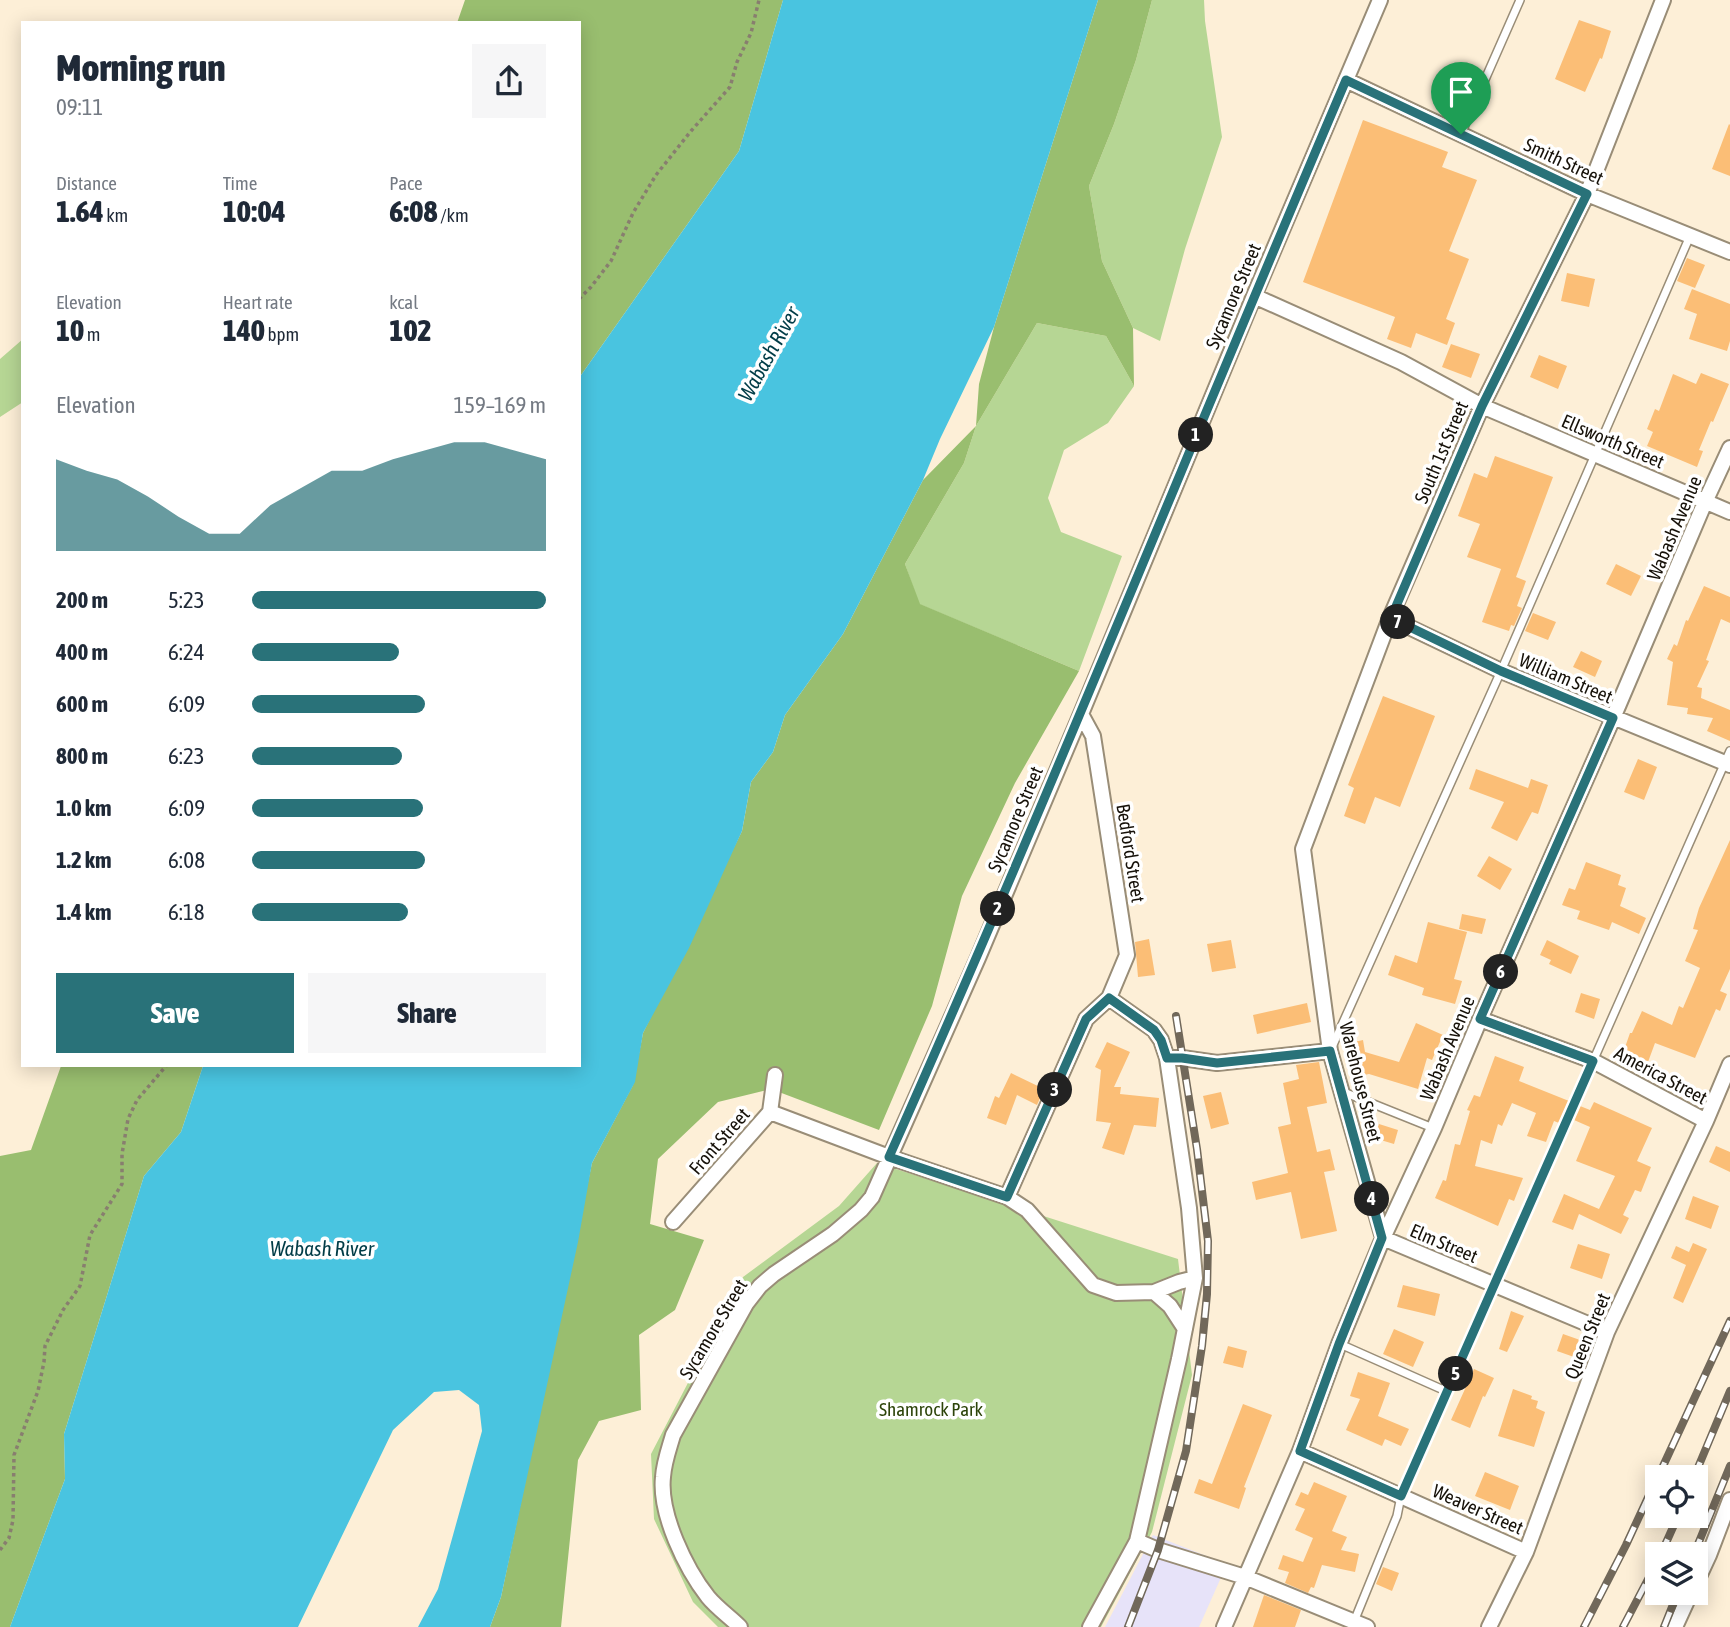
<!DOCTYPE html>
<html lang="en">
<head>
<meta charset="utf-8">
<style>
  body { margin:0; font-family:"Asap Condensed",sans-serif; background:#f6f6f7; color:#1f2937; height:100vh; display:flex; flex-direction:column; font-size:26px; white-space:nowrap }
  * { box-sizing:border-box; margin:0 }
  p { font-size:23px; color:#747a83 }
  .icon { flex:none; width:38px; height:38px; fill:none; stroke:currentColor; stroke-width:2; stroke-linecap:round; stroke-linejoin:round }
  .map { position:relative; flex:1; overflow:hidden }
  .drawer { position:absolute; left:21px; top:21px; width:560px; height:1046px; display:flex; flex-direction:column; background:#fff; border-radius:0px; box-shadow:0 4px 18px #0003 }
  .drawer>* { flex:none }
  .tools { position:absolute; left:1645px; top:1465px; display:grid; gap:14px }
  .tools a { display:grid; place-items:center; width:63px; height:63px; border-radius:0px; background:#fff; box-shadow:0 4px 18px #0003; font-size:35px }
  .pin { position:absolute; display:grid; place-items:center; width:60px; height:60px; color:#fff; margin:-72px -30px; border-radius:50% 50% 50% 0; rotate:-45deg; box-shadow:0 0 7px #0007 }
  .pin .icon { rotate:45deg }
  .km { position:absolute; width:35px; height:35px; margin:-18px; border-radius:50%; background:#222; color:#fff; font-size:19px; line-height:35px; text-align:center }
  .round { display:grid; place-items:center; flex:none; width:74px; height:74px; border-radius:0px; background:#f6f6f7 }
  .overview { display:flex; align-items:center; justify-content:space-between; height:119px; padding:0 35px }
  h1 { font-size:38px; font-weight:800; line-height:52px }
  .metrics { display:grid; grid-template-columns:repeat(3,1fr); gap:10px; height:119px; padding:7px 35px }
  .metrics div { display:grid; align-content:center }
  .metrics b { font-size:30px; font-weight:800 }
  .metrics small { font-size:19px; font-weight:400 }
  .metrics p { font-size:19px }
  .chart { height:196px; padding:14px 35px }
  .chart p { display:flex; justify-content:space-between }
  .chart svg { width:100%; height:126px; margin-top:7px; fill:#297279; opacity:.7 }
  .button { display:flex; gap:14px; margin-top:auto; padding:14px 35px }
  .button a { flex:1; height:80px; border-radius:0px; background:#297279; color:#fff; font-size:28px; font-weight:800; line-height:80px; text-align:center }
  .button a+a { background:#f6f6f7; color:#1f2937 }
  ul { padding:0 35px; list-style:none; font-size:23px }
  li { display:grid; grid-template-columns:112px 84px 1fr; align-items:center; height:52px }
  li i { height:18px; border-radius:9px; background:#297279 }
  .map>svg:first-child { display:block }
  .industrial { fill:#e7e3f9 }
  .green { fill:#b6d694 }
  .forest { fill:#99be6f }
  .water { fill:#49c4e0 }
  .building { fill:#fbbe76 }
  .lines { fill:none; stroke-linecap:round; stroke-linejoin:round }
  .service-casing { stroke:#998d77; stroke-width:10 }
  .minor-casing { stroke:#998d77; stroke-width:18 }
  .path { stroke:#887e6f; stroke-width:3.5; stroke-dasharray:3.5 3.5; stroke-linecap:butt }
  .service { stroke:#fff; stroke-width:7 }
  .minor { stroke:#fff; stroke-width:14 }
  .rail-casing { stroke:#71685a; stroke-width:8 }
  .rail { stroke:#fff; stroke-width:5; stroke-dasharray:16; stroke-linecap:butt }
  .route-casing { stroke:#fff; stroke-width:14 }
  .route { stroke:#297279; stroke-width:9 }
  .labels { text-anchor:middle; stroke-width:7; stroke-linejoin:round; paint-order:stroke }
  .street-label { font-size:19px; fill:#161109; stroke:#fff }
  .park-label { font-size:19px; fill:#2d440a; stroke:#fff }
  .water-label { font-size:21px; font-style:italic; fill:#013c47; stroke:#fff }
</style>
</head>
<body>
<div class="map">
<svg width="1730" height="1627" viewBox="0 0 1730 1627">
  <rect width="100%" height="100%" fill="#fdefd7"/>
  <path class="industrial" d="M1153,1535L1227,1564L1199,1627H1105Z"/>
  <path class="green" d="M1152,0H1204L1205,21L1222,137L1185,249L1160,341L1133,328L1102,261L1089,186L1114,124L1136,60Z
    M1037,323L1106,336L1134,386L1108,423L1064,450L1048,498L1061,532L1122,556L1079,671L919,604L905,564L964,463L976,426Z
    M23,339V402L0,417V359Z
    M877,1163L1178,1259L1192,1375L1152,1532L1101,1627H718L693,1602L654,1519L651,1454L743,1277L839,1206Z"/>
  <path class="forest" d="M465,0H783L739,151L579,378V23H457Z
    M1098,0H1152L1136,60L1114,124L1089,186L1102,261L1133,328L1134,386L1106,336L1037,323L976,426L964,463L905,564L920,604L1079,671L1015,783L962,896L932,1006L879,1130L771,1089L718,1102L658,1159L650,1224L704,1240L675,1310L639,1335L641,1410L599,1421L578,1460L561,1627H490L501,1597L592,1163L633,1085L643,1033L742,831L751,782L773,752L785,715L843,634L923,480L976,426L979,384L994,327Z
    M61,1066H203L181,1132L144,1176L64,1434L65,1479L10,1627H0V1156L31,1150Z"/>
  <path class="water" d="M783,0H1098L994,327L940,439L923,480L843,634L785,715L773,752L751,782L742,831L689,948L643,1033L635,1082L592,1163L578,1242L501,1597L490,1627H418L438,1589L482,1431L479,1405L459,1390L434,1392L393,1430L298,1627H10L65,1479L64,1434L144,1176L181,1132L203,1066H579V378L739,151Z"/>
  <path class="building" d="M1579,20L1611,31L1602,59L1600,58L1585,92L1555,79Z
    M1363,120L1448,152L1442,167L1477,180L1449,251L1469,259L1446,319L1455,323L1447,345L1416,333L1411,348L1387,339L1395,317L1303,282Z
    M1729,124L1730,125V176L1712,169Z
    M1687,258L1705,265L1695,288L1677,281Z
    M1567,273L1595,279L1589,307L1561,301Z
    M1692,289L1730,304V341L1727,351L1689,339L1697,314L1684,309Z
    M1451,344L1480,354L1471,378L1442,367Z
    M1539,355L1567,366L1558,389L1530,377Z
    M1701,373L1729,384L1713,422L1711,421L1699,450L1703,451L1697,467L1647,446L1653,432L1647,429L1655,409L1659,411L1673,374L1696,384Z
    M1495,456L1553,477L1516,577L1526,581L1517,606L1522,608L1514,626L1511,625L1509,631L1482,622L1501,569L1467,557L1480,524L1458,516L1474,473L1487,478Z
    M1616,564L1641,576L1631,596L1606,584Z
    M1704,586L1730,597V623L1721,619L1706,660L1709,661L1697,687L1702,688L1701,698L1730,710V741L1707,731L1713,718L1687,714L1688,708L1667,705L1673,662L1667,659L1674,644L1677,646L1686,620L1688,621Z
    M1533,613L1556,622L1548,640L1525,631Z
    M1581,651L1602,661L1595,677L1573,667Z
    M1383,696L1435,716L1400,807L1375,797L1365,824L1344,816L1354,788L1348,785Z
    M1638,759L1657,767L1644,800L1624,792Z
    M1476,769L1528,788L1531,779L1548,785L1538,814L1532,812L1517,841L1491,828L1504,802L1469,789Z
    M1730,840V969L1720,991L1727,994L1720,1011L1716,1009L1695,1058L1655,1043L1648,1062L1623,1053L1630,1033H1632L1642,1011L1672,1025L1679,1006L1683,1008L1700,968L1685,961L1698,930L1693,929L1699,908Z
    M1489,856L1512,869L1500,890L1477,876Z
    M1586,862L1621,875L1618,885L1626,888L1620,906L1646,918L1639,934L1612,922L1609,930L1577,919L1580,911L1562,905L1569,888L1575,890Z
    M1462,914L1486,919L1482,934L1459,929Z
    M1428,922L1467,932L1454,979L1462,981L1455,1004L1422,995L1424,988L1388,975L1395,955L1417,963Z
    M1149,939L1155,975L1138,977L1135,942Z
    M1231,940L1236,968L1212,972L1207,944Z
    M1547,940L1579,956L1571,974L1549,964L1551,960L1540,955Z
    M1581,993L1600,999L1594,1019L1575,1012Z
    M1307,1003L1311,1022L1257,1034L1253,1015Z
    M1416,1023L1443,1035L1432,1060L1427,1058L1418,1089L1369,1074L1354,1077L1351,1061L1354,1060L1350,1043L1363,1040L1365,1052L1399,1062Z
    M1107,1042L1130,1052L1114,1087H1121L1120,1094L1159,1098L1156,1127L1134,1125L1124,1155L1102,1148L1111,1123L1096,1121L1101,1070L1095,1067Z
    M1495,1056L1524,1067L1519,1081L1569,1101L1559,1123L1554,1121L1546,1142L1527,1136L1536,1113L1512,1103L1502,1126L1498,1124L1492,1144L1481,1140L1475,1166L1523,1178L1514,1201L1509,1199L1498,1226L1435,1198L1443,1180L1446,1181L1455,1144L1460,1145L1470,1111L1467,1110L1474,1095L1480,1097Z
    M1319,1062L1327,1103L1307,1107L1317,1152L1330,1149L1335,1170L1324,1172L1337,1231L1301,1239L1291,1192L1256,1200L1252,1182L1288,1173L1278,1127L1291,1124L1283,1083L1299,1079L1296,1065Z
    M1011,1073L1044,1089L1037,1105L1017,1095L1006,1125L987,1118L995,1096L999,1098Z
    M1221,1092L1229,1124L1211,1129L1203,1096Z
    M1594,1102L1652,1128L1637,1161L1651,1167L1641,1192L1635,1190L1623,1215L1629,1218L1621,1234L1579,1214L1573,1230L1552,1222L1564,1194L1599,1209L1615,1176L1576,1161L1590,1127L1574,1120L1580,1106L1590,1110Z
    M1379,1124L1398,1130L1394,1144L1374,1138Z
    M1716,1146L1730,1152V1172L1709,1162Z
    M1693,1196L1719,1206L1711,1229L1685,1219Z
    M1693,1243L1707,1249L1683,1303L1673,1298L1686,1265L1671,1258L1676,1246L1689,1252Z
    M1578,1244L1610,1254L1602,1279L1570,1268Z
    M1403,1285L1440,1294L1435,1316L1397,1307Z
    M1511,1311L1524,1316L1507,1352L1499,1349Z
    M1394,1329L1424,1342L1413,1367L1383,1354Z
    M1563,1334L1580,1340L1574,1357L1557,1351Z
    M1228,1346L1247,1351L1243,1368L1223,1363Z
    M1474,1369L1494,1378L1485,1397L1483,1396L1470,1428L1451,1420Z
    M1358,1372L1390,1383L1378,1416L1409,1429L1401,1446L1385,1439L1382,1446L1346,1430L1360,1399L1350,1396Z
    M1513,1389L1532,1396L1531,1399L1538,1401L1536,1408L1545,1412L1534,1447L1498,1436Z
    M1243,1404L1272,1415L1244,1487L1246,1488L1239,1509L1194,1493L1199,1479L1212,1484Z
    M1485,1472L1519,1486L1510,1510L1475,1496Z
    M1314,1482L1347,1496L1332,1531L1347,1537L1341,1550L1359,1554L1355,1572L1322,1565L1314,1588L1311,1587L1308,1593L1285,1583L1289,1572L1278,1569L1283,1555L1303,1562L1313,1538L1295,1530L1305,1509L1295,1505L1301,1492L1308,1495Z
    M1383,1567L1399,1573L1392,1591L1376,1584Z
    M1264,1595L1301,1610L1295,1627H1253Z"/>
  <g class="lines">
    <defs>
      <path id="service" d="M1461,134L1520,0
        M1332,1047L1501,671L1690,236
        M1341,1091L1433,1128
        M1340,1344L1448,1392
        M1353,1624L1397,1516L1401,1496L1730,751"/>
      <path id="minor" d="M1346,80L1587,194L1730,252
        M1254,296L1401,362L1482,406L1730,512
        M1390,618L1501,671L1730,765
        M1109,998L1154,1030L1161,1040L1167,1058H1182L1217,1063L1330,1051
        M1480,1019L1593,1061L1706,1121
        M770,1112L889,1157L1007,1197L1027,1210L1093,1285L1116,1293L1154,1292L1179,1282L1195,1278L1189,1208L1167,1058
        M1007,1197L1086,1019L1109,998L1127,955L1093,736L1081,714
        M673,1222L770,1112L775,1075
        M1154,1292L1170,1306L1185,1329
        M1607,1332L1383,1238L1330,1051L1303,849L1390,618L1482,406L1587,194L1663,0
        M1300,1451L1526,1552
        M1137,1541L1158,1550L1245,1577L1367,1627
        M1696,1583L1709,1555L1730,1500
        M740,1627C730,1617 717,1608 708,1597C686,1569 659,1514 663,1477C664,1462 669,1449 673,1435L746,1304L760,1286L774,1274L833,1234L861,1210L872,1197L978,958L1081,714L1254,296L1380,0
        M1090,1627L1137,1541L1179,1359L1195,1278
        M1224,1627L1300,1451L1339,1344L1383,1238L1434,1128L1480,1019L1613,718L1705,502L1730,448
        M1489,1627L1526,1552L1607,1332L1706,1121L1730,1064
        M1675,1627L1691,1592"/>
    </defs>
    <use href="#service" class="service-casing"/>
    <use href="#minor" class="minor-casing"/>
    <path class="path" d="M579,299L591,287L611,261L633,213L656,175L691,131L730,87L737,62L751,33L759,0
      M0,1550L9,1538L13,1520L14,1455L38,1391L44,1362L45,1346L63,1310L80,1286L90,1235L122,1184V1154L128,1119L137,1100L166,1066"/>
    <use href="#service" class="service"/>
    <use href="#minor" class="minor"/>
    <defs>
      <path id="rail" d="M1658,1477L1730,1321
        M1694,1477L1730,1391
        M1661,1554L1678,1516
        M1694,1554L1730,1466
        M1128,1627L1158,1550L1186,1451L1202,1346L1207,1294L1208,1241L1197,1149L1176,1016
        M1584,1627L1626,1545L1657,1478
        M1623,1627L1657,1562
        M1664,1627L1678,1592"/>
    </defs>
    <use href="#rail" class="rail-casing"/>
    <use href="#rail" class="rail"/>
  </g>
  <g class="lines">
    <defs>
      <path id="route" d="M1346,80L1587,194L1482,406L1391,618L1501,671L1613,718L1480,1019L1593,1061L1401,1496L1300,1451L1339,1344L1382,1238L1330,1051L1217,1063L1182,1058H1167L1161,1040L1154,1030L1109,998L1086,1019L1007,1197L889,1157C1048,800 1193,438 1346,80Z"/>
    </defs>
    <use href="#route" class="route-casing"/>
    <use href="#route" class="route"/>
  </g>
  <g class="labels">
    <g class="street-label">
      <text transform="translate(1564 161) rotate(25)" y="7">Smith Street</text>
      <text transform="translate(1233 296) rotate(-67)" y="7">Sycamore Street</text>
      <text transform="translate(1613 441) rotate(23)" y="7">Ellsworth Street</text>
      <text transform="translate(1441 452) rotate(-67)" y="7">South 1st Street</text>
      <text transform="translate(1674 528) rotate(-67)" y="7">Wabash Avenue</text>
      <text transform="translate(1566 678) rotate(23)" y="7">William Street</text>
      <text transform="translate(1015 819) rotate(-67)" y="7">Sycamore Street</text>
      <text transform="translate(1131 853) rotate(81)" y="7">Bedford Street</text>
      <text transform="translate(1447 1048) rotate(-67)" y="7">Wabash Avenue</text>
      <text transform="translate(1661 1075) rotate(28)" y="7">America Street</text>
      <text transform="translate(1361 1082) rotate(76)" y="7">Warehouse Street</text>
      <text transform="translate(719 1141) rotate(-49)" y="7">Front Street</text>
      <text transform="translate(1444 1243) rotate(23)" y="7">Elm Street</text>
      <text transform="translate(713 1329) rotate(-59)" y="7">Sycamore Street</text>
      <text transform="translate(1587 1336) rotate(-68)" y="7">Queen Street</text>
      <text transform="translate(1478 1509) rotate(24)" y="7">Weaver Street</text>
    </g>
    <g class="park-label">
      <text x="931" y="1416">Shamrock Park</text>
    </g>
    <g class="water-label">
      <text transform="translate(769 354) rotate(-61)" y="7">Wabash River</text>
      <text x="322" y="1256">Wabash River</text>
    </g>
  </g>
</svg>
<div class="tools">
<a><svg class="icon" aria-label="locate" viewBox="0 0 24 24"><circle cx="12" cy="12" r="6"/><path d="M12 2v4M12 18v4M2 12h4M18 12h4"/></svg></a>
<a><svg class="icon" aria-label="layers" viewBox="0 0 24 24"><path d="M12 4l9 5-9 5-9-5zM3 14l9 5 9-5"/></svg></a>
</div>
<div class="pin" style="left:1461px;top:134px;background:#1e9e55"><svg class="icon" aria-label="arrive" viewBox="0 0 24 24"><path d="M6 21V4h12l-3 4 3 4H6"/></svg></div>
<b class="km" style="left:1196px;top:435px">1</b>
<b class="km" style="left:998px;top:909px">2</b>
<b class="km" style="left:1055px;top:1090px">3</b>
<b class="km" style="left:1372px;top:1199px">4</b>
<b class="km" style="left:1456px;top:1374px">5</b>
<b class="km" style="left:1501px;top:972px">6</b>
<b class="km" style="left:1398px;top:622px">7</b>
<section class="drawer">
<div class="overview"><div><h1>Morning run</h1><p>09:11</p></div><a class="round"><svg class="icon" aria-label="share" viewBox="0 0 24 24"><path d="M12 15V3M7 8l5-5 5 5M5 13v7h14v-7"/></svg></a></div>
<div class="metrics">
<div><p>Distance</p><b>1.64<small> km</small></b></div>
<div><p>Time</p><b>10:04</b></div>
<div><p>Pace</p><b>6:08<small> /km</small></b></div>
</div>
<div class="metrics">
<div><p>Elevation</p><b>10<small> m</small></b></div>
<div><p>Heart rate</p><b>140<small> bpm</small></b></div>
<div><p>kcal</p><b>102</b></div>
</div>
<div class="chart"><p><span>Elevation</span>159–169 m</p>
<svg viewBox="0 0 160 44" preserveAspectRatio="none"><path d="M0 44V12L10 16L20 19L30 25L40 32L50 38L60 38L70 28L80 22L90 16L100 16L110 12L120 9L130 6L140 6L150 9L160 12V44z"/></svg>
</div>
<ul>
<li><b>200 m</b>5:23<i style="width:100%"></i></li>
<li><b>400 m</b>6:24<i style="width:50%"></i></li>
<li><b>600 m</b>6:09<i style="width:59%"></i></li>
<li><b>800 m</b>6:23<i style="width:51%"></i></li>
<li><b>1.0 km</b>6:09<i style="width:58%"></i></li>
<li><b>1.2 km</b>6:08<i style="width:59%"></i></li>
<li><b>1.4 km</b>6:18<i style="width:53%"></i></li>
</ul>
<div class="button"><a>Save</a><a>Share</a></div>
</section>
</div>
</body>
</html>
